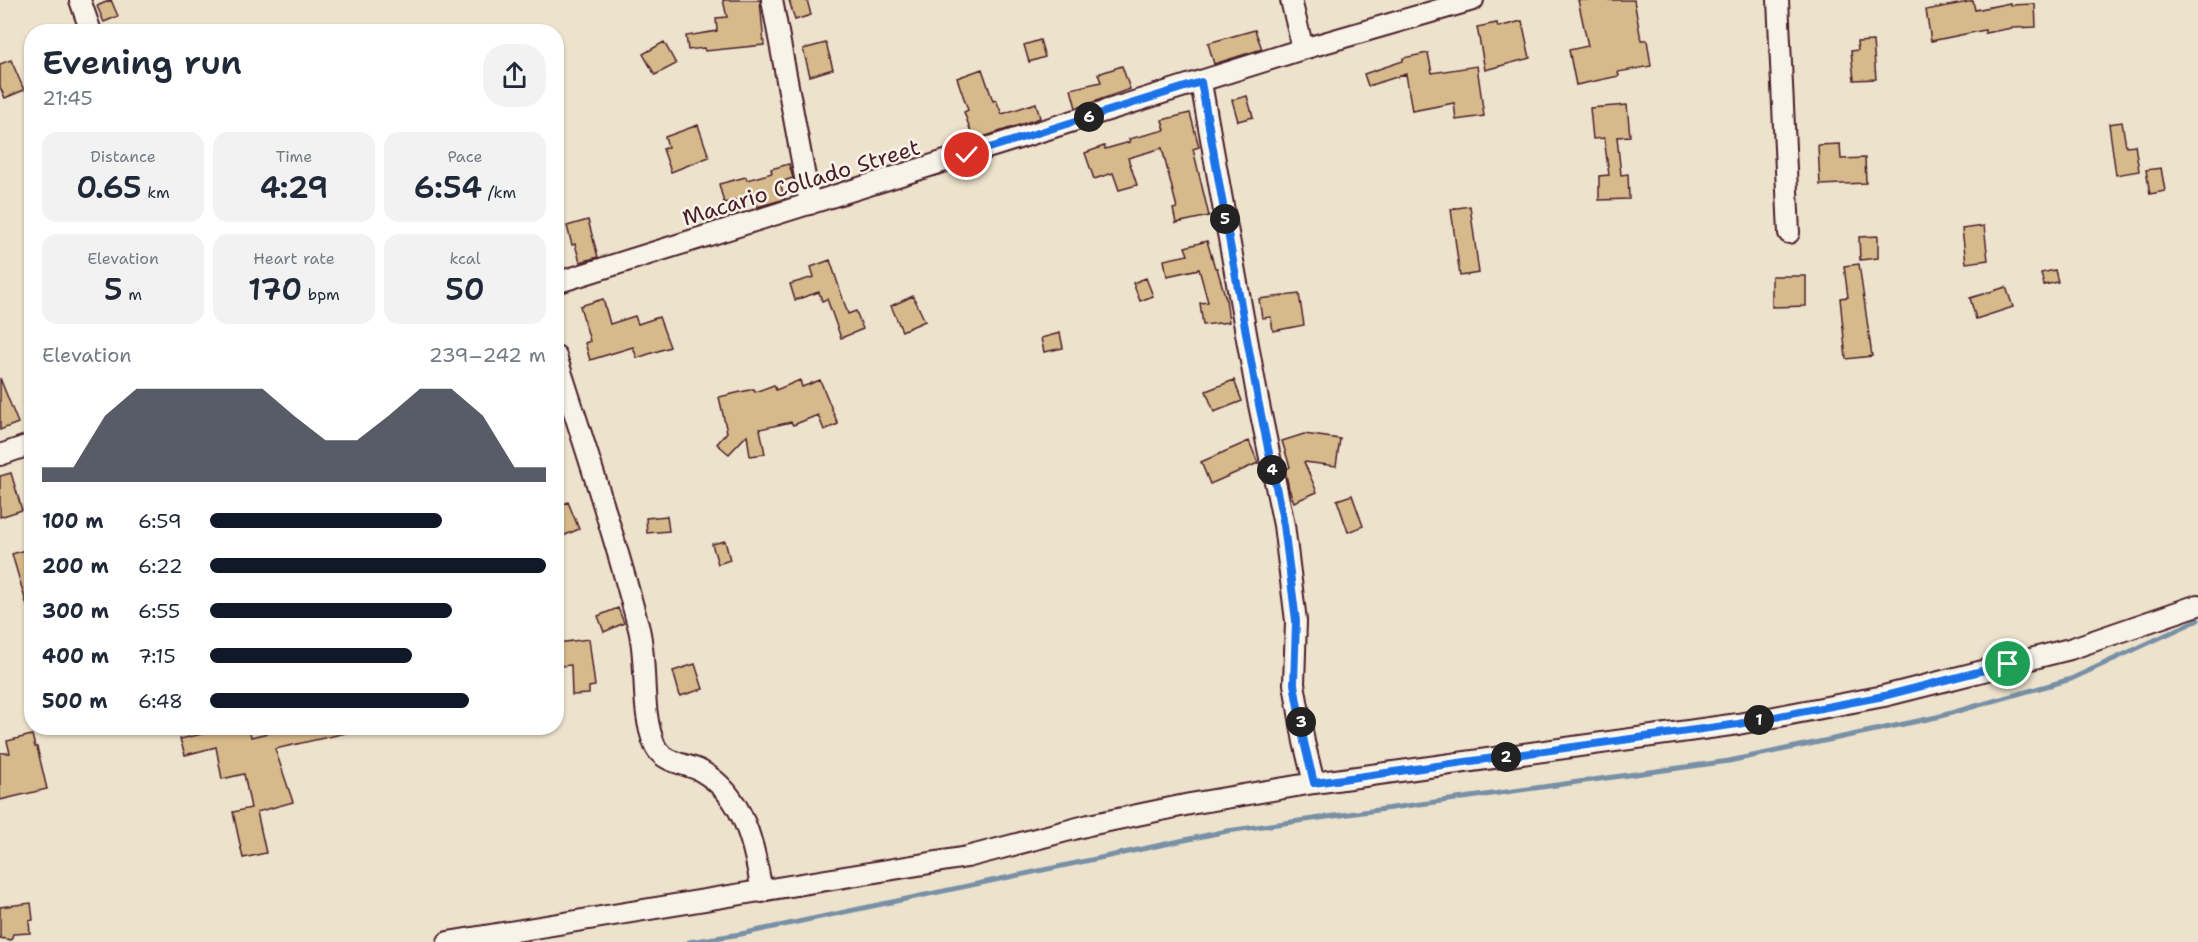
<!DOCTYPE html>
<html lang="en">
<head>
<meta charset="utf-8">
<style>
  body { margin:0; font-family:"Shantell Sans",sans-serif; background:#f2f2f3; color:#1f2937; height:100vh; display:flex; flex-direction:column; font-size:22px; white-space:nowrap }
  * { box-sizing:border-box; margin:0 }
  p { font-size:20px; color:#747a83 }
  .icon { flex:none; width:33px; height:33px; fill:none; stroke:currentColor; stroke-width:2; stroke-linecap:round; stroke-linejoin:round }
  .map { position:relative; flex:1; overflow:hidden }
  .sheet { position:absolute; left:24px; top:24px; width:540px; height:711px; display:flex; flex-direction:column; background:#fff; border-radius:24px; box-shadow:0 2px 4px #0004 }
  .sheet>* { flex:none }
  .pin { position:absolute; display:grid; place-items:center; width:51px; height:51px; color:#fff; margin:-26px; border:3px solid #fff; border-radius:50%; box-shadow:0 2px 6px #0007 }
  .km { position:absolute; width:30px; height:30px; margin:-15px; border-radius:50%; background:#222; color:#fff; font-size:16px; line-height:30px; text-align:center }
  .round { display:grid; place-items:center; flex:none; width:63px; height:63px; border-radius:24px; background:#f2f2f3 }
  .head { display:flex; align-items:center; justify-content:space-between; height:102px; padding:0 18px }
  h1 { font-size:33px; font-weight:600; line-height:45px }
  .stats { display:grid; grid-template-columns:repeat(3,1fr); gap:9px; height:102px; padding:6px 18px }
  .stats div { display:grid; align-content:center; border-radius:15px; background:#f2f2f3; text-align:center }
  .stats b { font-size:30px; font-weight:600 }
  .stats small { font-size:16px; font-weight:400 }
  .stats p { font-size:16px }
  .chart { height:168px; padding:12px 18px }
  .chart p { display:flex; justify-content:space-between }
  .chart svg { width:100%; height:108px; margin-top:6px; fill:#111827; opacity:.7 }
  ul { padding:0 18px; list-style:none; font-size:20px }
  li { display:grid; grid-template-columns:96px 72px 1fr; align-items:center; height:45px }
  li i { height:15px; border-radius:8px; background:#111827 }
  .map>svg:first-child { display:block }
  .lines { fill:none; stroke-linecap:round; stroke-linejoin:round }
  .stream { stroke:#7890a6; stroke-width:5 }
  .building { fill:#d6ba8b; stroke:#4a1f2b; stroke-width:1.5 }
  .minor-casing { stroke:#4a1f2b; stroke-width:24 }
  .minor { stroke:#f7f3e8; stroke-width:20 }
  .route-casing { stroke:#fff; stroke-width:12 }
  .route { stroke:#1a73e8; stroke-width:8 }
  .labels { text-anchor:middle; stroke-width:5; stroke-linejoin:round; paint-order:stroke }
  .street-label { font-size:22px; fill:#4a1f2b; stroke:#f7f3e8 }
</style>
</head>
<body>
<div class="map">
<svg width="2198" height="942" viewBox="0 0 2198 942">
  <rect width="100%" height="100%" fill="#ede2cc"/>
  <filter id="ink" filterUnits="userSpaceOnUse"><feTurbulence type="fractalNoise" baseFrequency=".0167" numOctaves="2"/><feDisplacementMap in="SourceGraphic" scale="12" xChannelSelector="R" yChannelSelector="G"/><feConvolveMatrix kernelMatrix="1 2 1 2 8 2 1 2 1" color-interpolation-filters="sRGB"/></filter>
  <g filter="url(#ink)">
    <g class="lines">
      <path class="stream" d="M689,942L741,934L1227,831L1729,761L1937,717L2071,679L2198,620"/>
    </g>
    <path class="building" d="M111,0L118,16L104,22L97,6Z
      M723,0H760L764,45L705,51L704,48L688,50L686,36L717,31L716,18L727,17Z
      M789,0H807L811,15L795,20Z
      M1578,0H1634L1641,40H1647L1651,66L1618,72L1619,76L1576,85L1569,50L1588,46Z
      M1973,1L1975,10L2010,3V5L2035,4L2036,27L2012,28L1985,33V30L1931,41L1926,10Z
      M1522,21L1530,58L1485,70L1477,27L1497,23L1498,27Z
      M1255,30L1262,49L1214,64L1208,43Z
      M1040,40L1045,57L1029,62L1024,45Z
      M1873,41L1876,79L1854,80L1851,51L1858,50L1857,42Z
      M664,42L676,64L655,75L643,54Z
      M826,43L833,69L810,76L803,49Z
      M1428,53L1432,73L1477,66L1484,116L1456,120L1454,103L1412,111L1406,74L1368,86L1364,74L1403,61V58Z
      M11,60L24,90L5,98L0,87V64Z
      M1122,66L1130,89L1076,108L1071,89L1101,82L1098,74Z
      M982,69L993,101L996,100L1002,114L1036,103L1040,118L974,140L964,112L968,110L957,78Z
      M1247,96L1253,117L1238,121L1232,100Z
      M1627,105L1630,136L1617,137L1621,175L1628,174L1629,199L1599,200V176L1609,175L1604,138L1593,139L1590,108Z
      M1190,113L1199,147L1193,149L1209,216L1176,223L1173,209L1177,208L1162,148L1128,158L1137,185L1119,190L1113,173L1094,179L1085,153L1104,146L1105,149L1130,142L1129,139L1165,130L1162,120Z
      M2122,122L2126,146L2135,145L2139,171L2116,175L2109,124Z
      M698,125L709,157L671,172L663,149L668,147L665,137Z
      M1840,144L1841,159L1865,158L1866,183L1820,185L1818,145Z
      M789,164L793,178L780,182L785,199L757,207L754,196L724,203L719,184L746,177L747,180L772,173L771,169Z
      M2161,168L2165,191L2150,194L2146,170Z
      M1470,206L1479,273L1460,276L1451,209Z
      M588,220L598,257L580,262L575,244L572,245L567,226Z
      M1984,226L1988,260L1966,263L1962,229Z
      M1878,236V258L1860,260L1859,237Z
      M1207,241L1215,268H1217L1226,299L1229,322L1203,325L1200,303L1208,302L1199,269L1167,276L1164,260L1188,255L1185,247Z
      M830,260L848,314L856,311L863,329L841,338L827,299L822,301L819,292L795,300L790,284L814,277L811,267Z
      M1859,264L1872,356L1846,359L1840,298L1848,297L1844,266Z
      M2055,270L2058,282L2044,285L2041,273Z
      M1772,276H1806V306L1772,307Z
      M1146,278L1153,296L1140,301L1133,283Z
      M2006,287L2013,307L1976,319L1970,298Z
      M1299,294L1304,325L1273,331L1271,317L1262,318L1259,299Z
      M913,296L925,321L902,331L891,306Z
      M603,299L610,324L635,316L638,324L659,317L670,347L637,358L633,347L590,360L585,343L590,341L580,306Z
      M1060,333L1063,348L1044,352L1041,338Z
      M0,378L18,423L0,430Z
      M800,380L802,387L820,380L838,424L824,430L818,415L793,425L791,422L760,429L765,454L750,456L747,435L729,454L717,444L727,432L719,397L754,389L755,392L774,385L776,390Z
      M1234,380L1242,401L1214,412L1206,391Z
      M1304,434L1340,439L1336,466L1304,462L1317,492L1294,502L1289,489L1285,470L1290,467L1282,441Z
      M1249,441L1258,463L1210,484L1201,462Z
      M11,473L22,510L0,517V476Z
      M1352,495L1363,526L1348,532L1337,500Z
      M568,502L579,529L556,539V507Z
      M667,516L669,531L647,533L646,518Z
      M725,541L730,560L718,564L712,544Z
      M25,550L27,556L32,555V609H28L12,554Z
      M618,608L624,623L604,632L598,616Z
      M589,639L595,686L589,687V694L572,695L571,665L560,666L557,643Z
      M695,664L703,689L680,696L673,671Z
      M228,728V731L249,728L251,737L287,728H345L346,733L275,749L293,802L257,812L266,853L243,858L233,812L251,808L244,774L222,779L216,747L185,755L180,739Z
      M32,735L35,747H37L47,789L0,800V753H10L7,741Z
      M31,903L33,920L29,921L30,933L13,934L11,940L0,938V907Z"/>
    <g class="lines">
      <defs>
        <path id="minor" d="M80,0L91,32
          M772,0L810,204
          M1291,0L1303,49
          M1778,0L1789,233
          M1201,83L1258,400L1284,525L1296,621L1294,684L1304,742L1314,783
          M556,283L1303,49L1473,0
          M556,356C585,446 615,537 639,629C648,666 640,711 655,746C664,764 686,763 701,771C745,796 754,846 762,892
          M0,455L32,444
          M448,942L967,857L1089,825L1190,804L1314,783L1738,724L1884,696L2070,649L2198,605"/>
      </defs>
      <use href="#minor" class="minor-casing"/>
      <use href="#minor" class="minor"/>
    </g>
  </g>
  <g class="lines" filter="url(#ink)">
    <defs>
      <path id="route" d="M967,155L1201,82L1258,400L1284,525L1296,621L1294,684L1304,742L1314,783L1738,724L1884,696L2008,664"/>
    </defs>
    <use href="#route" class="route-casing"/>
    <use href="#route" class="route"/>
  </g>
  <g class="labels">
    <g class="street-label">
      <text transform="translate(801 182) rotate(-17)" y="8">Macario Collado Street</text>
    </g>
  </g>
</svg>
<div class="pin" style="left:2008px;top:664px;background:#1e9e55"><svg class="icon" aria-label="arrive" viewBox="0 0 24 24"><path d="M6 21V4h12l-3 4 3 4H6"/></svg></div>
<div class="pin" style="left:967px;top:155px;background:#d93025"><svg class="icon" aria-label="check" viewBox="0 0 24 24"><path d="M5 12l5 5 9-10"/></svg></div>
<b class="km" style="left:1759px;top:720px">1</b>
<b class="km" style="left:1506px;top:757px">2</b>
<b class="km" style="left:1301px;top:722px">3</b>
<b class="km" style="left:1272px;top:470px">4</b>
<b class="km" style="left:1225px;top:219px">5</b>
<b class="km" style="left:1089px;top:117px">6</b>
<section class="sheet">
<div class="head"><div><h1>Evening run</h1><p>21:45</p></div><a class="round"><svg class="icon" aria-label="share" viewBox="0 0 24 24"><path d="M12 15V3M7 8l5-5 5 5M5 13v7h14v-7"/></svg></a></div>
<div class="stats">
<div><p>Distance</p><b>0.65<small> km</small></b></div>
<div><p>Time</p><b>4:29</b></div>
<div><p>Pace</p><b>6:54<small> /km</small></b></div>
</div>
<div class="stats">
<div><p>Elevation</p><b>5<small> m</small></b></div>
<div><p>Heart rate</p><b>170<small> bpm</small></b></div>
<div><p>kcal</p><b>50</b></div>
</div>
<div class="chart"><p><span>Elevation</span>239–242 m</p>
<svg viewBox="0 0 160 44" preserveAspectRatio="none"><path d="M0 44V38L10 38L20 17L30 6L40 6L50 6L60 6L70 6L80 17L90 27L100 27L110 17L120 6L130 6L140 17L150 38L160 38V44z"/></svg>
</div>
<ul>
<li><b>100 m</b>6:59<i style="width:69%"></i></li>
<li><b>200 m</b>6:22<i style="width:100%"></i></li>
<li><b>300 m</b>6:55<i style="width:72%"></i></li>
<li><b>400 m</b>7:15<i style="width:60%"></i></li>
<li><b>500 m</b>6:48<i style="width:77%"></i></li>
</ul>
</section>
</div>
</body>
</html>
